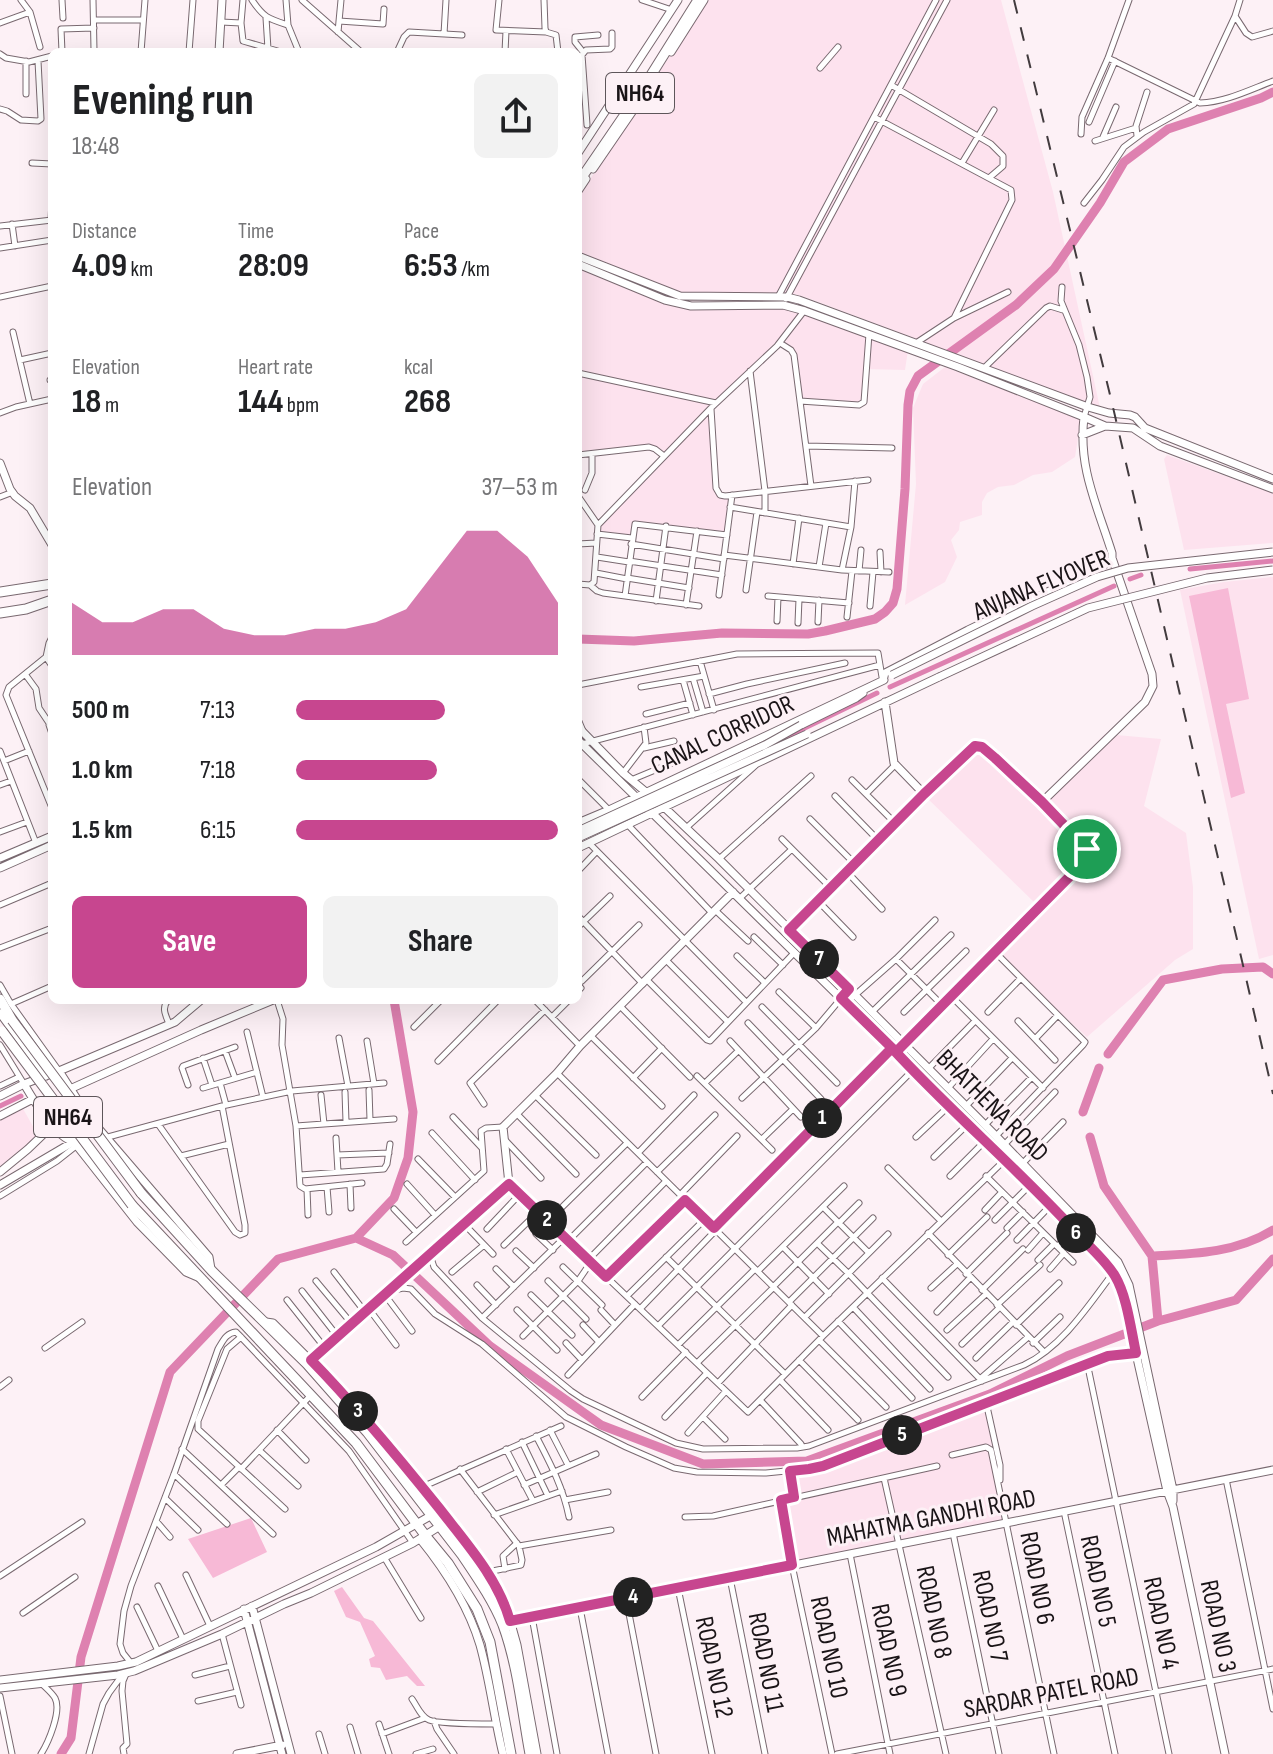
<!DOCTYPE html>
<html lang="en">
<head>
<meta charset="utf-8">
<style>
  body { margin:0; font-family:"Sofia Sans Condensed",sans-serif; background:#f2f2f2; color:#202124; height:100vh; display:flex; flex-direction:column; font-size:30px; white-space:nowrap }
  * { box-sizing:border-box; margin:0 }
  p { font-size:26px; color:#757577 }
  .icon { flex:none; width:44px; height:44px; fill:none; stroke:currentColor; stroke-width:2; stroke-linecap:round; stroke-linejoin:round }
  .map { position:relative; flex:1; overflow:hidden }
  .sheet { position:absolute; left:48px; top:48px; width:534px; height:956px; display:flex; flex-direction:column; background:#fff; border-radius:12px; box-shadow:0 8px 32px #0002 }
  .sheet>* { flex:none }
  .pin { position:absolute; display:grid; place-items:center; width:68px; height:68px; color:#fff; margin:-34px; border:4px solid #fff; border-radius:50%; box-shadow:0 2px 8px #0007 }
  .km { position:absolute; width:40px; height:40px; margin:-20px; border-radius:50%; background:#222; color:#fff; font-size:22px; line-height:40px; text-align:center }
  .round { display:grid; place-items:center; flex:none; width:84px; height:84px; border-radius:12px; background:#f2f2f2 }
  .head { display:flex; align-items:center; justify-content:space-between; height:136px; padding:0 24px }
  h1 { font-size:44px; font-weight:700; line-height:60px }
  .stats { display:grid; grid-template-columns:repeat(3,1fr); gap:12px; height:136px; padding:8px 24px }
  .stats div { display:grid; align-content:center }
  .stats b { font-size:34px; font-weight:700 }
  .stats small { font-size:22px; font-weight:400 }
  .stats p { font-size:22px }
  .chart { height:224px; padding:16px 24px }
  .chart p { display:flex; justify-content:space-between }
  .chart svg { width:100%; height:144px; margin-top:8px; fill:#c7468f; opacity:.7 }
  .button { display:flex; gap:16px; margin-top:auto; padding:16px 24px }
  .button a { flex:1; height:92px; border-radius:12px; background:#c7468f; color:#fff; font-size:32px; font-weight:700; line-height:92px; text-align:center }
  .button a+a { background:#f2f2f2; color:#202124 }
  ul { padding:0 24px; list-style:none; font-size:26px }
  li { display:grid; grid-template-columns:128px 96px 1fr; align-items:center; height:60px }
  li i { height:20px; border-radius:10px; background:#c7468f }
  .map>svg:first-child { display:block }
  .built { fill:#fde2ee }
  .green { fill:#f7b9d6 }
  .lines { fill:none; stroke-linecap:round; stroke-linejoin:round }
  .canal { stroke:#de81b0; stroke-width:5 }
  .river { stroke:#de81b0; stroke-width:9 }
  .street-casing { stroke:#796970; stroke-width:7 }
  .secondary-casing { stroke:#796970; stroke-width:9 }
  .highway-casing { stroke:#796970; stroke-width:11 }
  .street { stroke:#fff; stroke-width:5 }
  .secondary { stroke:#fff; stroke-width:7 }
  .highway { stroke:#fff; stroke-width:9 }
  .rail { stroke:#423b3e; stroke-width:2; stroke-dasharray:14 14; stroke-linecap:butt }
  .secondary-bridge-casing { stroke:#796970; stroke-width:9; stroke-linecap:butt }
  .highway-bridge-casing { stroke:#796970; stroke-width:11; stroke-linecap:butt }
  .secondary-bridge { stroke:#fff; stroke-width:7 }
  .highway-bridge { stroke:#fff; stroke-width:9 }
  .route-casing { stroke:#fff; stroke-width:16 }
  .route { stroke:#c7468f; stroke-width:10 }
  .labels { text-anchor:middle; stroke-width:6; stroke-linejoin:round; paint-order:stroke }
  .shield { fill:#fdf1f6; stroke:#5e565a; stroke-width:2 }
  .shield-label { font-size:24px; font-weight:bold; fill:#1a1417 }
  .street-label { font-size:26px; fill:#1a1417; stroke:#fdf1f6 }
</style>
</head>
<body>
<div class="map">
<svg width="1273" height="1754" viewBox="0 0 1273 1754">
  <rect width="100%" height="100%" fill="#fdf1f6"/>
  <path class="built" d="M706,0H1001L1053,192L1100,408L805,297L794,294L680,295L578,252V198Z
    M578,266L677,304L782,306L908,350L905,370L866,369L864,399L861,403L802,400L795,355L792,349L779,339L664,454L655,448L578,454Z
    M945,367L1081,419L1075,457L1052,472L1033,475L1014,485L998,487L987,493L982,502V515L960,522L959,530L951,540L957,557L945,582L905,605L916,484L913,408L923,384Z
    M710,411L717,492L731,496L726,534L637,522L631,537L598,533V528Z
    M1167,455L1273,493V543L1184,550L1164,459Z
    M1273,577V955L1259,959L1180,590L1224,582Z
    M1105,734L1161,739L1144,806L1186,833L1193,887V949L1175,960L1087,1037L999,958L1039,907L926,797L981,741L1042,796Z
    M22,1107L39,1137L0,1170V1117Z
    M985,1405L1004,1520L794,1563L784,1502L797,1499L792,1473L815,1471Z"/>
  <path class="green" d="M1228,588L1249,699L1226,704L1245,793L1231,798L1189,596Z
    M251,1518L267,1552L213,1578L188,1539Z
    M342,1587L364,1618L373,1621L425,1686H417L407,1676L386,1680L380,1668L371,1667L369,1659L375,1656L360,1622L346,1617L334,1591Z"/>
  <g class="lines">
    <path class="canal" d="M1190,569L1273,561
      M1130,579L1141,575
      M890,687L1114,586
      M784,738L877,693
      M0,1106L21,1096"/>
    <path class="river" d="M578,639L634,641L722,633L808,634L825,631L875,619L885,612L893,603L897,589L905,489L908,405L910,391L918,376L1016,305L1054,269L1100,203L1124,162L1168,129L1261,98L1273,92
      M1108,1054L1163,980L1222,969L1263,967L1273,974
      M1083,1112L1099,1068
      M1090,1137L1104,1186L1152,1256C1194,1254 1236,1253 1273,1230
      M356,1238L394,1198L408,1158L413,1112L394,1000
      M1152,1256L1158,1321
      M61,1754L71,1738L81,1657L170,1372L278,1259L356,1238L393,1255L490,1346L601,1425L703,1464L807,1461L990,1394L1067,1356L1158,1321L1236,1300L1273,1259"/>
    <defs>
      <path id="street" d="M21,0L30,12L40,47
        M62,0L63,18
        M93,0L94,50
        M243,0L241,23L243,41L281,52
        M252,0C264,18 269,19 288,25
        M286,0L288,25L299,52
        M302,0L361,52
        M499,0L496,30L546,32
        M544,0L545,28L546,32L556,35L558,52
        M642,0L672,10
        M1240,0L1235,16L1246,33L1252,37L1273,31
        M266,18L268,49
        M94,20H143
        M339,21L383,24L384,9
        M221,22L241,23
        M0,23L30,12
        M338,32L341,0
        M444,34L446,0
        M62,52L61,29L94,28
        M141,52L145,0
        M189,52L193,0
        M397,52L404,37L409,32L462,35
        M505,52L506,31
        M583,52L575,42V37L598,35
        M0,54L6,58L29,62L52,56
        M1108,58L1200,103C1226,102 1249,90 1273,81
        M26,61V94
        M820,68L838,47
        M891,85L991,144L1003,156V166L989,178
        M0,109L7,111L21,120L38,121L41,119L38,61
        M874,117L1011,190L1012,200L954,318
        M1089,122L1115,61
        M587,125L582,55L586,50L610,49L612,47V33
        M1081,134L1082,117L1108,58L1129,0
        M1137,136L1136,126L1147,92
        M1103,137L1116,107
        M1095,141L1136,128
        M32,163L52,164
        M962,163L994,110
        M1084,203L1102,180L1124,147L1144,132L1194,104L1235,16
        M51,220L52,201
        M12,224L15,246
        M0,226L52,220
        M0,248L52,240
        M1062,287L1061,301L1079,345L1087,377L1090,397L1084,417
        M0,297L52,286
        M778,297L936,0
        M786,299L947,0
        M13,332L30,404
        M780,343L791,350L794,355L811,486
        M916,343L954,318L1008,292
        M20,360L52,353
        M984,368L1046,308L1050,306L1063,310
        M750,371L765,491V513
        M578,373L716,403
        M50,380H52
        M800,401L859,405L864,402L869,334
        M711,409L716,488L720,495L725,496L868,480
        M0,413L16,407L52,399
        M806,446L892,448
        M578,455L649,447L655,449L664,456
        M585,490L592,473V455
        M578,496L598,525
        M0,497L13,492
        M730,507L851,527
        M597,534L632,538
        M578,544L596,543
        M631,544L724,559
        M880,552L881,572
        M724,555L842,570L889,572
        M597,557L629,562
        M629,561L722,575
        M793,564L799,518
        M819,567L826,523
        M842,570L851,527L855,481
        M859,571L861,550
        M596,573L627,579
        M627,578L689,588
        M578,584L590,585L594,582L598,525L711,408L777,346L804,311
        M590,585L597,591L603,593L699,606
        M746,590L757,512
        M719,595L732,495
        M625,596L635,524L727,535
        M768,596L849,603
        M656,601L666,526
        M686,605L697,531
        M870,606L873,572
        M847,617L852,571
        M777,621L778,597
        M818,622L819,600
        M798,623L799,599
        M52,637L49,643L46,657L9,687L6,695L52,808
        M46,657L52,666
        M700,661L714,710
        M25,674L36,689L39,708L49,723
        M693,678L703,712
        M683,680L693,715
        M578,685L737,654L878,653L882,677
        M641,687L704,676
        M709,694L747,684L845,663
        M646,714L690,703
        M578,719L583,731
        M52,720L49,725L52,734
        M582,744L880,665
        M644,748L674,741
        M0,751L36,843
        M4,761L29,751
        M623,773L646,743L644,727
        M578,779L609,810
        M631,780L684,758
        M852,780L895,823
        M0,785L11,781
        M866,794L895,765
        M835,796L878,840
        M810,819L855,864
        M628,825L712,913
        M686,828L755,766
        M0,832L27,822
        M782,839L831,888
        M589,843L746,1002
        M719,859L811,776
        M578,871L597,851
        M847,872L882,909
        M740,898L792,849
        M818,901L853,937
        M0,905L52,883
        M715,910L748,941
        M578,916L643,984
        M578,927L610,896
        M754,937L783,965
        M0,948L52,928
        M995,952L1085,1042L1083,1045L996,1136
        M737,956L765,983
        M896,959L942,1005
        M666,960L727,1021
        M647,980L707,1040L710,1041L794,953
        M582,981L639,925
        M0,985L11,1004L59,1071
        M578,991L581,988
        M779,992L816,1028
        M951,996L1043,1088
        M168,1000C161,1009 166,1015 169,1024
        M277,1000L283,1019L282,1045L296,1126L300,1186L305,1189L362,1183
        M535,1000L580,1046
        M846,1003L896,959L935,920
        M11,1004L52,986
        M620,1006L690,1077
        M762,1007L837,1083
        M872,1012L951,935
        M904,1012L966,951
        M988,1012L1021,978
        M552,1017L569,1000
        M1018,1021L1055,1060
        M748,1023L821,1099
        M414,1027L441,1000
        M247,1032L263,1097
        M591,1036L662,1106
        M339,1038L348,1086
        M1035,1039L1058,1015
        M367,1041L374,1084
        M730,1041L801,1117
        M0,1045L24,1084
        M225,1051L235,1078
        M203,1058L212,1085
        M438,1061L498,1000
        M929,1068L975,1021
        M557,1073L823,1336
        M697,1076L772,1150
        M633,1078L662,1048
        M220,1083L226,1105
        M705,1083L738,1051
        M188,1085L182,1068L183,1066L235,1047
        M0,1086L19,1077
        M203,1088L257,1072
        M948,1088L993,1039
        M369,1090L370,1120
        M345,1092L346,1122
        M321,1095L324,1124
        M535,1095L596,1155
        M742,1098L816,1028L849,989
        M484,1104L470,1083L545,1010
        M966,1106L1012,1058
        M517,1114L576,1174
        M453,1117L482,1148
        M158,1124L235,1232L240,1235L245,1233V1225L222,1106
        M985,1125L1032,1077
        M296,1126L394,1119
        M432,1133L475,1180
        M108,1137L222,1106L292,1091L384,1083
        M916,1137L949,1106
        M336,1138L338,1172
        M762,1139L793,1109
        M506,1141L541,1178
        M1004,1145L1055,1092
        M638,1153L694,1095
        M337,1155L389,1153
        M181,1156L229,1144
        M934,1157L968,1124
        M418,1159L455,1197
        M1022,1164L1063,1122
        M888,1168L941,1221
        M657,1172L715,1115
        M300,1175L384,1169L387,1164L390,1144
        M950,1176L985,1141
        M986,1176L1073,1262
        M350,1184L351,1208
        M407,1184L435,1215
        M509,1184L748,1412L823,1336L1012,1153
        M327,1187L329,1212
        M307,1189L308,1215
        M680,1195L737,1136
        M0,1196L57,1161L76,1146
        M823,1207L869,1253
        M394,1209L416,1232
        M985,1210L1002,1192
        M995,1220L1030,1185
        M548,1221L627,1143
        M839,1223L859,1203
        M464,1224L493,1254
        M714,1228L892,1048
        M1007,1228L1023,1212
        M487,1229L520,1194
        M928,1233L1044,1352
        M536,1234L553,1250
        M1017,1240L1051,1205
        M568,1241L647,1162
        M406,1242L484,1171L481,1131L486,1128L503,1127
        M817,1243L849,1274L948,1377
        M504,1245L538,1212
        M1057,1246L1076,1233
        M783,1247L829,1294
        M1028,1250L1043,1233
        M516,1251L534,1268
        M430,1255L434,1267L482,1318L571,1391L583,1399L676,1443L703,1449L797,1448L809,1446L1024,1365C1062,1347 1089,1305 1113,1273
        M948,1255L987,1217
        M666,1257L785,1374
        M589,1259L666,1181
        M1038,1260L1054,1244
        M563,1267L602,1305
        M496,1269L514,1287
        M1050,1269L1064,1253
        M758,1271L844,1186
        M334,1272L365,1312
        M452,1272L484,1245
        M966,1274L1007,1233
        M606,1277L685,1200
        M882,1278L982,1381
        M316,1281L352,1324
        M548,1281L586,1319
        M477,1285L496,1305
        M774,1286L838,1222
        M931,1288L957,1264
        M982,1290L1023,1249
        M302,1291L338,1337
        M390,1291L403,1288L411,1289L435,1314L482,1344L566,1417L626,1447L674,1468L697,1472L766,1473L816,1468L1108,1356L1136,1353
        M385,1295L412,1331
        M531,1295L572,1335
        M627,1296L705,1219
        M287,1300L325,1348
        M789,1302L873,1218
        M997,1305L1040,1265
        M853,1307L930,1389
        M369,1309L396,1345
        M640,1309L716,1230
        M517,1310L557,1350
        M601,1310L615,1325
        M937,1312L970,1278
        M805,1317L888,1234
        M482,1318L564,1238
        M838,1321L912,1398
        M583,1325L599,1342
        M1016,1325L1059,1283
        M658,1326L913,1070
        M947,1330L986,1294
        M523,1336L578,1281L591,1262
        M241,1337L227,1349L198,1421V1429L285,1509
        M819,1340L886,1407
        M566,1343L582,1360
        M1033,1343L1060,1317
        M962,1344L999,1308
        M678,1345L755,1269
        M45,1348L82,1322
        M976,1358L1013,1322
        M799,1360L858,1420
        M697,1363L774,1287
        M1089,1372L1169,1754
        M568,1375L635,1304
        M980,1379L1027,1338
        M780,1380L828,1430
        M718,1383L792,1305
        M0,1387L9,1380
        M642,1397L686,1352
        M760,1400L801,1444
        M986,1402L1000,1465V1480
        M665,1417L707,1373
        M703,1417L725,1439
        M277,1430L306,1460
        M550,1430L568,1465
        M688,1433L726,1391
        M536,1436C550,1463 563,1487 569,1517
        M522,1442L548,1496
        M182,1449L273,1534
        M506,1449L533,1501
        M259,1450L298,1486
        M952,1455L986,1447L991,1450L1054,1754
        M241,1469L311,1395
        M460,1469L519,1546L522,1560L521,1565L488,1572
        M790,1471L794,1497
        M174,1474L227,1524
        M884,1478L946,1754
        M1226,1479L1273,1709
        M221,1485L239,1467
        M524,1485L596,1454
        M422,1487L561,1426
        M477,1492L518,1472
        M165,1498L198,1530
        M565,1500L608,1492
        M781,1500L792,1565L832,1754
        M1064,1511L1115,1754
        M494,1515L562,1491
        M685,1517L713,1516L937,1466
        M156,1521L170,1537
        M953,1533L999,1754
        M519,1546L611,1530
        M850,1554L890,1754
        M384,1557L421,1618
        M505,1569L503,1556L517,1543
        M186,1575L210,1626
        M0,1576L82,1522
        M730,1578L765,1754
        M158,1586L183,1639
        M678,1588L712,1754
        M626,1598L656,1754
        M137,1607L158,1651
        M580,1608L608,1754
        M23,1613L75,1577
        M532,1617L557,1754
        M222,1634L241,1705
        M131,1663L123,1653L120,1644L124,1611L131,1586L174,1474L218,1349C223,1341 226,1333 236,1332L239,1335L349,1451L413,1543
        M195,1675L230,1666
        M0,1696L12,1754
        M412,1699C417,1706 421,1717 429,1720C439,1724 482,1724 495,1724
        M198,1701L237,1692
        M434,1721L437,1729L454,1754
        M379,1724L389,1754
        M350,1727L358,1754
        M319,1734L325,1754
        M382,1734L425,1718
        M41,1754C48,1743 62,1711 55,1698C52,1693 46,1688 42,1684
        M89,1754L103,1704L109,1693L123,1674
        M124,1754L123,1748L127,1744L122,1691L123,1681L126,1674
        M416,1754L433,1749
        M837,1754L1273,1669"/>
      <path id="secondary" d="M219,52L222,0
        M671,52L704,0
        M578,153L678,0
        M593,169L643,96
        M578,191L586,179
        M578,256L680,296L787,297L799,300L1088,407L1109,413L1130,415L1135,417L1145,428L1273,479
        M578,264L665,300L691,306L783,305L805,311L958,367L1084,417L1105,426L1133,428L1160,446L1273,489
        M1082,435L1105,426
        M0,463L10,489L15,496L30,508L52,545
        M883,680L885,673L968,630L1110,562L1112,558V553C1097,505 1078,468 1084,417
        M801,725L856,698L863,693
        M578,727L623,773L665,808L719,859L996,1136L1118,1262L1129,1285L1173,1490V1501
        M578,740L1051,1205L1109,1267L1121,1287L1167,1491L1173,1507L1225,1754
        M1042,802L1145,702L1153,686L1152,674L1112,558
        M578,823L609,810L884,680
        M578,848L939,677
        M0,858L52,836
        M0,868L52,845
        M788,931L924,794L894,763L885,702
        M0,1013L46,1076
        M896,1052L1085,861L1088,856L1085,846L1042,802L982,747L975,746L969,749L924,794
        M59,1071L175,1022L201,1000
        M70,1089L201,1030L273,1000
        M0,1096L24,1084
        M84,1110L59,1071L24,1084C34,1101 55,1137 74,1142L137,1222L186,1272L200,1278
        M0,1116L33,1099
        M93,1122L209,1257L211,1269
        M0,1172L28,1149L53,1125
        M0,1185L85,1135L90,1132L93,1123
        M266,1322L273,1323L349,1399L422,1487L487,1572L508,1613L517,1645L537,1754
        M307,1364L509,1184L503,1127L557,1073L580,1046L733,892
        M420,1539C446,1571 468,1605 480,1645C490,1681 494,1718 503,1754
        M252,1606L291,1754
        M244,1609L282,1754
        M502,1623L1273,1470
        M0,1680L118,1666L136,1662L376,1547L432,1515
        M0,1688L118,1675L134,1671L222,1634L284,1604L311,1593L413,1543L440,1526
        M237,1754L282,1745"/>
      <path id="highway" d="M578,183L643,88L698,0
        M0,592L52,584
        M0,613L26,609L52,600
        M0,999L12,1020
        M141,1193L212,1271L307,1364L367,1432L462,1555C476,1576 493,1600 503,1625C518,1666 522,1711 530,1754
        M132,1205L356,1443L425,1535L448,1563L477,1609L490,1642L511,1754"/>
    </defs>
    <use href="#street" class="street-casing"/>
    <use href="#secondary" class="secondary-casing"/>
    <use href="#highway" class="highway-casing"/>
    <use href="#street" class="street"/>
    <use href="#secondary" class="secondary"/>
    <use href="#highway" class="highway"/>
    <path class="rail" d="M1014,0L1112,403L1273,1094"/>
    <defs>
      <path id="secondary-bridge" d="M892,675L1032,606L1097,577L1128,568L1273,552
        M939,677L1088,608L1207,578L1273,570
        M578,831L765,745L801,725
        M578,838L807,734"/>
      <path id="highway-bridge" d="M12,1020L141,1193
        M2,1031L132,1205"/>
    </defs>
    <use href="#secondary-bridge" class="secondary-bridge-casing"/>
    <use href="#highway-bridge" class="highway-bridge-casing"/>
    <use href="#secondary-bridge" class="secondary-bridge"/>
    <use href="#highway-bridge" class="highway-bridge"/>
  </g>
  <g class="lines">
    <defs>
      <path id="route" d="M1087,849L1088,856L1085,861L896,1052L892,1048L714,1228L685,1200L606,1277L509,1184L311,1360C357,1407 398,1457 439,1508C466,1543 498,1578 510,1621L792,1565L781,1500L794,1497L790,1471L809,1469L823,1466L1108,1356L1136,1353C1131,1330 1127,1296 1115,1276C1105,1259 1087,1245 1074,1230C1016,1167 950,1111 892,1048L844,1001L841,998L849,989L789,930L924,794L975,746L982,747L995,758L1042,802L1087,849"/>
    </defs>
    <use href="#route" class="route-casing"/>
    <use href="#route" class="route"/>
  </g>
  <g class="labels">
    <g class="shield">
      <rect x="606" y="73" width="68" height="40" rx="6"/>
      <rect x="34" y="1097" width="68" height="40" rx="6"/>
    </g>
    <g class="shield-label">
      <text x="640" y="101">NH64</text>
      <text x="68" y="1125">NH64</text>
    </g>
    <g class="street-label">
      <text transform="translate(1041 584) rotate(-23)" y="9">ANJANA FLYOVER</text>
      <text transform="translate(722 734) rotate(-25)" y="9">CANAL CORRIDOR</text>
      <text transform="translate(993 1105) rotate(45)" y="9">BHATHENA ROAD</text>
      <text transform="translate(931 1517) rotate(-11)" y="9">MAHATMA GANDHI ROAD</text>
      <text transform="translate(1038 1578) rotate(79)" y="9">ROAD NO 6</text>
      <text transform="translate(1099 1581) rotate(78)" y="9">ROAD NO 5</text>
      <text transform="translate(935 1612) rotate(78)" y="9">ROAD NO 8</text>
      <text transform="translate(991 1616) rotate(78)" y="9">ROAD NO 7</text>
      <text transform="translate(1162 1623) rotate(78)" y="9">ROAD NO 4</text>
      <text transform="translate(1219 1626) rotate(78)" y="9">ROAD NO 3</text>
      <text transform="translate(830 1647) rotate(78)" y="9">ROAD NO 10</text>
      <text transform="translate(890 1650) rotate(78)" y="9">ROAD NO 9</text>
      <text transform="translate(767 1662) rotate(79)" y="9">ROAD NO 11</text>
      <text transform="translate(715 1667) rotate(78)" y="9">ROAD NO 12</text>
      <text transform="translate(1051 1692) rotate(-11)" y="9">SARDAR PATEL ROAD</text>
    </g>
  </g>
</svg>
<div class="pin" style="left:1087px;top:849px;background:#1e9e55"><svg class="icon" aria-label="arrive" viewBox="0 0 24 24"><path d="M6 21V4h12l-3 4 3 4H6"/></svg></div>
<b class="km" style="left:822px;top:1118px">1</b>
<b class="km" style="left:547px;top:1220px">2</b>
<b class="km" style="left:358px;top:1411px">3</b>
<b class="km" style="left:633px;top:1597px">4</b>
<b class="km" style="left:902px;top:1435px">5</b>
<b class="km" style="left:1076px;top:1233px">6</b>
<b class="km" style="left:819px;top:959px">7</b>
<section class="sheet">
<div class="head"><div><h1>Evening run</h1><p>18:48</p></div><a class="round"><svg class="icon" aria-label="share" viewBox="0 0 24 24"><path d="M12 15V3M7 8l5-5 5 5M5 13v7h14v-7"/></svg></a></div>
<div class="stats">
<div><p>Distance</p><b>4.09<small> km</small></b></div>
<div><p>Time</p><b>28:09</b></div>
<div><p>Pace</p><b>6:53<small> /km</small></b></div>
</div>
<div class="stats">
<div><p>Elevation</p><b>18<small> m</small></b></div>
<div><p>Heart rate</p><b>144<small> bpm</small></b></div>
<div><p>kcal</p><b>268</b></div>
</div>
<div class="chart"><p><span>Elevation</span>37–53 m</p>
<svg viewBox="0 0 160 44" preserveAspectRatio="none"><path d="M0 44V28L10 34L20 34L30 30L40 30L50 36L60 38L70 38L80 36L90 36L100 34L110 30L120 18L130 6L140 6L150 14L160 28V44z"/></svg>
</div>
<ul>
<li><b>500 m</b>7:13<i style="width:57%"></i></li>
<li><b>1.0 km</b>7:18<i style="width:54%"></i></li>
<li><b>1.5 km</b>6:15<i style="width:100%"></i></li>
</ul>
<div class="button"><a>Save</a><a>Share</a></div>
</section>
</div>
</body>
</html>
